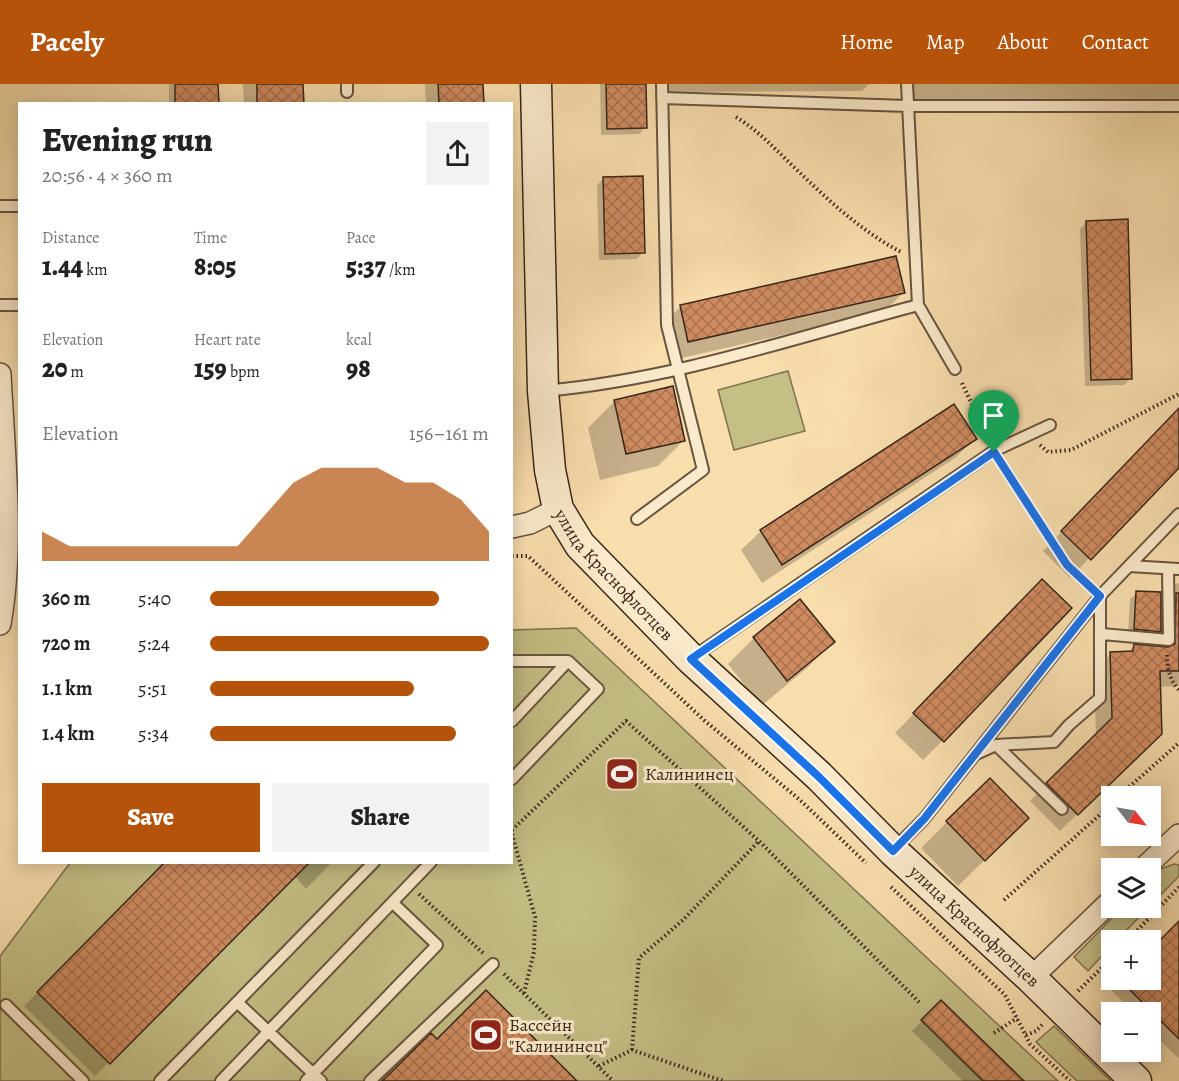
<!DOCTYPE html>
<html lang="en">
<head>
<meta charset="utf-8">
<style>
  body { margin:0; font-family:Alegreya,serif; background:#f2f2f2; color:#222; height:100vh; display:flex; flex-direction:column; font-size:22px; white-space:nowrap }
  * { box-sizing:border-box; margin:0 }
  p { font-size:20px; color:#767676 }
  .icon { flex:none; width:33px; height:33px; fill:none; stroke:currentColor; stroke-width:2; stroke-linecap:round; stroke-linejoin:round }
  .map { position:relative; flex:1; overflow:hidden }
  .drawer { position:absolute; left:18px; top:18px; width:495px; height:762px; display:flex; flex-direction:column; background:#fff; border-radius:0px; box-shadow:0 3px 15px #0003 }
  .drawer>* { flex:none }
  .needle { width:39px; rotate:121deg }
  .tools { position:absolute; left:1101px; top:702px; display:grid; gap:12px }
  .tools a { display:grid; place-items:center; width:60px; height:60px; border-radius:0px; background:#fff; box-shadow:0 3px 15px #0003; font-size:30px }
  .pin { position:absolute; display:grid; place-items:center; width:51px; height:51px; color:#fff; margin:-62px -26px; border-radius:50% 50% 50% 0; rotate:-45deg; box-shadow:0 0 6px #0007 }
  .pin .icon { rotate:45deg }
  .round { display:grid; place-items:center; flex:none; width:63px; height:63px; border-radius:0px; background:#f2f2f2 }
  .headline { display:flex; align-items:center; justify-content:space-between; height:102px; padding:0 24px }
  h1 { font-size:33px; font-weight:800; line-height:45px }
  .stats { display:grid; grid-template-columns:repeat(3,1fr); gap:9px; height:102px; padding:6px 24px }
  .stats div { display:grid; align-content:center }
  .stats b { font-size:26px; font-weight:800 }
  .stats small { font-size:16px; font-weight:400 }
  .stats p { font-size:16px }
  .chart { height:168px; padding:12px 24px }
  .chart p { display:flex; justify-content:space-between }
  .chart svg { width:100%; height:108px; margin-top:6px; fill:#b45309; opacity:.7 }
  .action { display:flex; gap:12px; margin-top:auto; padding:12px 24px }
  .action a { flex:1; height:69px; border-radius:0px; background:#b45309; color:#fff; font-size:24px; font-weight:800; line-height:69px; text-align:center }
  .action a+a { background:#f2f2f2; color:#222 }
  ul { padding:0 24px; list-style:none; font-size:20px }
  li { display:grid; grid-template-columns:96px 72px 1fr; align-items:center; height:45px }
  li i { height:15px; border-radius:8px; background:#b45309 }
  header { display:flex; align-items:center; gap:36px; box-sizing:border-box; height:84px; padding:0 30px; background:#b45309; color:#fff }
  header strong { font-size:28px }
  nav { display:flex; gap:33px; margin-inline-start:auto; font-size:21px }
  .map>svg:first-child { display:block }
  .green { fill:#c4bf85; stroke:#7e7250; stroke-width:1.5 }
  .shadow { fill:#0003 }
  .building { fill:url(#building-cross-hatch); stroke:#37261a; stroke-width:1.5 }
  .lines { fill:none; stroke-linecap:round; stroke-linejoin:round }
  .lane-casing { stroke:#67543f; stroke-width:14 }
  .street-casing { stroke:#67543f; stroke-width:24 }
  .secondary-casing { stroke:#37261a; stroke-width:33 }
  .path { stroke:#37261a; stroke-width:4; stroke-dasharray:1.5 3; stroke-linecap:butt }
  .lane { stroke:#fae9ca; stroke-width:10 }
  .street { stroke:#fae9ca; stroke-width:21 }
  .secondary { stroke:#fae9ca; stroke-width:30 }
  .route-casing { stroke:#fff; stroke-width:12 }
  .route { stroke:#1a73e8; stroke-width:8 }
  .labels { text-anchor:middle; stroke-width:6; stroke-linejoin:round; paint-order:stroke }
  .street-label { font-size:18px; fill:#37261a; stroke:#fae9ca }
  .poi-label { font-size:18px; fill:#37261a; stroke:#fae9ca; text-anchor:start }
</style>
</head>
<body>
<header>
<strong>Pacely</strong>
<nav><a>Home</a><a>Map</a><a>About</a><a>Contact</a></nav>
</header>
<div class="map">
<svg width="1179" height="997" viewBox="0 0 1179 997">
  <defs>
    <pattern id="building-cross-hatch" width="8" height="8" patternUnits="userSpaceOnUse" patternTransform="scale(1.5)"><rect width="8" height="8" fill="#cf8b60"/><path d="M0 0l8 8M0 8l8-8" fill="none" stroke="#a9714e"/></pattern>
  </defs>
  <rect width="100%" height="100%" fill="#f8ddad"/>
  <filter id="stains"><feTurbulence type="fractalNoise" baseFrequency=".00333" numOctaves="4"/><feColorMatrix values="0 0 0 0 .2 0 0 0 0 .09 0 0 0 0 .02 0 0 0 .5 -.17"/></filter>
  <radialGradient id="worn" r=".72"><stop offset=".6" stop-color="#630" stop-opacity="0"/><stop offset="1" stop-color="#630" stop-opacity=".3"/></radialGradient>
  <path class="green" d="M788,287L805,347L734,366L718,306Z
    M576,544L1058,997H0V872L70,779L512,778V546Z
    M1174,780L1179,781V792L1151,821V794L1158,786Z
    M1122,824H1148L1117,856H1112L1111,862L1088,887L1074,873Z
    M1054,942L1111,997H1077L1036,958Z"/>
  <path class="shadow" d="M169,0H217V20H169Z
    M243,0H302V20H244Z
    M425,0H482V20H426Z
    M600,0H644L645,43L639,50L601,51Z
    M663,0H869L862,7L663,8Z
    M914,0H1179V20L914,19Z
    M604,94L643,168L637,175L599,176L597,101Z
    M1087,138L1131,294L1124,301L1085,302L1080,145Z
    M903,209L884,228L669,277L661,242L681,222Z
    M672,304L684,356L658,382L600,396L588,344L614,318Z
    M1179,326V382L1070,494L1043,467Z
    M975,355L955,374L762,499L741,466L761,447Z
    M1179,499V602L1159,603L1160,649L1060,747L1030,717L1096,652L1094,587L1111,570L1127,569L1134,562L1159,564V548L1153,554L1128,552L1130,515L1137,509L1159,516L1176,500Z
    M800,517L833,558L807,584L761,622L728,580L754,554Z
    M1023,517L942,657L923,676L895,649Z
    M947,738L1001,760L958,802L921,764Z
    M167,778H332L306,805L295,792L95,992L24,922Z
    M1179,840V975L1150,946V928H1133L1112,907L1123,896H1150Z
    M941,918L1022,997H963L912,947Z"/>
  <path class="building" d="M175,0H218L219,20H175Z
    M257,0H303L304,20H257Z
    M438,0H483L484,20H439Z
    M606,0H646L647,44L607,45Z
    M643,92L645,169L605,170L603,93Z
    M1128,135L1132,295L1091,296L1086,137Z
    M896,172L905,209L688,258L680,221Z
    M673,302L685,357L626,370L614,316Z
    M954,320L977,355L782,481L760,446Z
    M1179,324V384L1091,476L1061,447Z
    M1042,495L1072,524L944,658L913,629Z
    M1136,507L1161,508V548L1134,545Z
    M1176,509H1179V587H1160L1162,650L1078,731L1046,699L1112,634L1110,568L1133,567L1134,560L1168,563L1175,560Z
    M800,515L835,558L787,597L753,553Z
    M990,694L1029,734L985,777L946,737Z
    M165,778H310L110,980L37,908Z
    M1179,837V955L1120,896H1150V866Z
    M486,906L577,997H382L431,949L437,955Z
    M941,916L1024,997H983L921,936Z"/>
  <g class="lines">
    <defs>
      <path id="lane" d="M347,0V8
        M907,0L918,221L955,285
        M662,14L908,22H1179
        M0,122H20
        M0,221H20
        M543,307C671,296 795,254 918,221
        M637,435L703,386L667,241L662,0
        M1129,482L1179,485
        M1102,550L1169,556L1168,485
        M693,573L994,367L1050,341
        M512,577H568L598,605L512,695
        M512,637L568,577
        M996,661L1062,725
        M976,670L996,661L1054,658L1069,641L1100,614V512
        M893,766L924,735L1100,512L1179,430
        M237,918L321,997
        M6,921L83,997
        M160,997L374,778
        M221,997L431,778
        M306,997L437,861L393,819
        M370,997L493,880"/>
      <path id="street" d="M0,290C4,370 14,461 0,540
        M512,443L530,439L558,425
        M1144,784L1179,751
        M1031,894L1112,816"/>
      <g id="secondary">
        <path id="s1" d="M536,0L543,307L550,386L558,425L580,461L691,575L819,692L893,767L1031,894L1136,997"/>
      </g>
    </defs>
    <use href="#lane" class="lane-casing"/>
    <use href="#street" class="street-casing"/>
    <use href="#secondary" class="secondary-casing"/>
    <path class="path" d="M736,33C759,47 776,66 796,85C828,116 861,147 901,168
      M962,299L988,354
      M1040,361L1048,368L1071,366L1179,310
      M1002,379L1067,481L1089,502
      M512,472H528L705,637L800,716L866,779
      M1167,571C1167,584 1170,597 1179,606
      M1119,712L1179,659
      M512,746L626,637L759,757L921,920
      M512,750L535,833L534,868L524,909
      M891,803L1005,911L1030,960L1070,997
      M419,810L484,870
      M1004,816L1112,720
      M1128,856L1179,803
      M504,890L613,997
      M1078,907L1112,874
      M994,949L1017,934
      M1026,951L1036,947L1044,939
      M632,966L639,874L683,836L759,757
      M599,982L632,966L723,997"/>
    <use href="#lane" class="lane"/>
    <use href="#street" class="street"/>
    <use href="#secondary" class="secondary"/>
  </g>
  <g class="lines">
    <defs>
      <path id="route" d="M994,368L1067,481L1100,512L924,735L893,767L819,693L691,575Z"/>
    </defs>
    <use href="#route" class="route-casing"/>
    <use href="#route" class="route"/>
  </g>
  <defs>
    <symbol id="stadium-square" viewBox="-11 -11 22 22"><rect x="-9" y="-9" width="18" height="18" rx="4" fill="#8f2418" stroke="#fae9ca"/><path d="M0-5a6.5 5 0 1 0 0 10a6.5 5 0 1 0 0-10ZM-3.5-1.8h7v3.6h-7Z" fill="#fff"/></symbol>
  </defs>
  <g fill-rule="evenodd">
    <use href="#stadium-square" x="603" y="671" width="38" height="38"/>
    <use href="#stadium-square" x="467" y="932" width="38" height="38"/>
  </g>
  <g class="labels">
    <g class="street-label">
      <text dy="6" stroke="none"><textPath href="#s1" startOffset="513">улица Краснофлотцев</textPath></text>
      <text dy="6" stroke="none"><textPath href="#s1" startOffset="1017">улица Краснофлотцев</textPath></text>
    </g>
    <g class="poi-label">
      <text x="645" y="696">Калининец</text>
      <text x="509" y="947">Бассейн<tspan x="509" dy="21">"Калининец"</tspan></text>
    </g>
  </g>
  <rect width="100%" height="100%" filter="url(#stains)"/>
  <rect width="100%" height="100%" fill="url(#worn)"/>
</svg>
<div class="tools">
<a><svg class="needle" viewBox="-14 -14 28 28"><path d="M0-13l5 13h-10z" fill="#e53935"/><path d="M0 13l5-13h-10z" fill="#767676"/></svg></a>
<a><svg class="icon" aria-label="layers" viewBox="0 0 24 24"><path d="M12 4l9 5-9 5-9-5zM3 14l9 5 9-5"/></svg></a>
<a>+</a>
<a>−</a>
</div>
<div class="pin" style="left:994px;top:368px;background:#1e9e55"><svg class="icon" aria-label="arrive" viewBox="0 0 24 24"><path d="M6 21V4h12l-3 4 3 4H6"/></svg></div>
<section class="drawer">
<div class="headline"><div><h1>Evening run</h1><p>20:56 · 4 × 360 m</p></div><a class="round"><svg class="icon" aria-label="share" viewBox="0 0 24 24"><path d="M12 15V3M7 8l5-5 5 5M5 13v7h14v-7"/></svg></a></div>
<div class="stats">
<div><p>Distance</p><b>1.44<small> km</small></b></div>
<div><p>Time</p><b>8:05</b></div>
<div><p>Pace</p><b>5:37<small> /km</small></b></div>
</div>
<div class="stats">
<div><p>Elevation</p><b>20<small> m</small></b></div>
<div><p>Heart rate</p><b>159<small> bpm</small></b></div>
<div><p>kcal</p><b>98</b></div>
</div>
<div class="chart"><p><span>Elevation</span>156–161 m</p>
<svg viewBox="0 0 160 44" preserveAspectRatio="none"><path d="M0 44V32L10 38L20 38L30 38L40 38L50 38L60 38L70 38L80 25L90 12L100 6L110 6L120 6L130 12L140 12L150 19L160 32V44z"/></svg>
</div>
<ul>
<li><b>360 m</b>5:40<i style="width:82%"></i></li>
<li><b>720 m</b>5:24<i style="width:100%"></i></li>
<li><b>1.1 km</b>5:51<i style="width:73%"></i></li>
<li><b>1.4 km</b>5:34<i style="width:88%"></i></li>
</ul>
<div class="action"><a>Save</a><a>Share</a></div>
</section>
</div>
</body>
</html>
